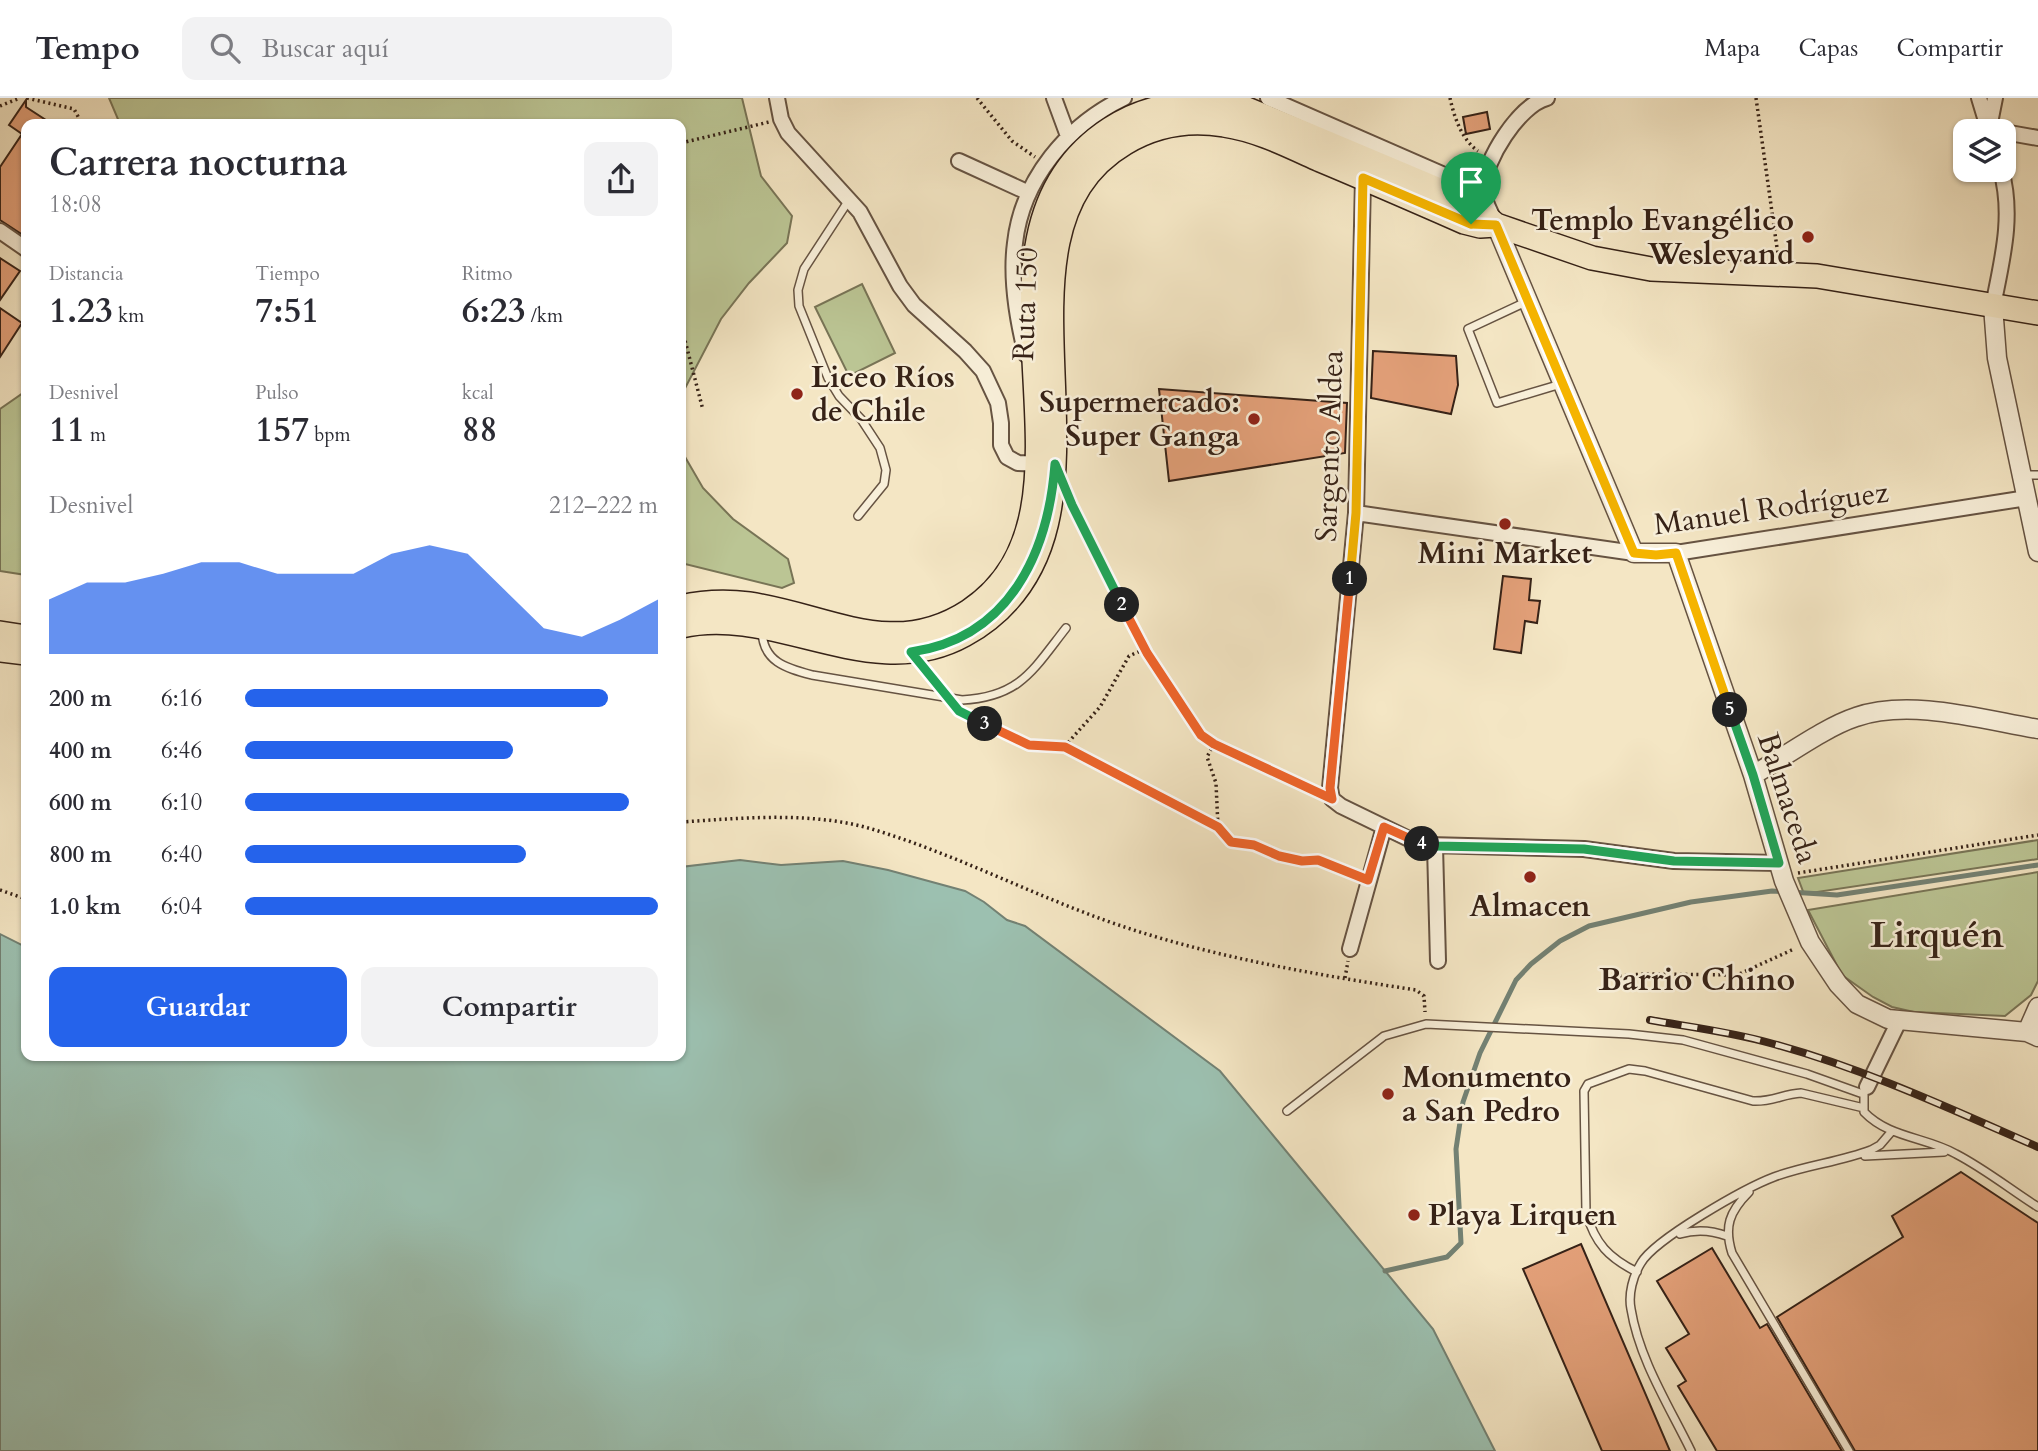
<!DOCTYPE html>
<html lang="es">
<head>
<meta charset="utf-8">
<style>
  body { margin:0; font-family:Cardo,serif; background:#f2f2f3; color:#2b2b33; height:100vh; display:flex; flex-direction:column; font-size:26px; white-space:nowrap }
  * { box-sizing:border-box; margin:0 }
  p { font-size:23px; color:#7c7c81 }
  .icon { flex:none; width:38px; height:38px; fill:none; stroke:currentColor; stroke-width:2; stroke-linecap:round; stroke-linejoin:round }
  .map { position:relative; flex:1; overflow:hidden }
  .side { position:absolute; left:21px; top:21px; width:665px; height:942px; display:flex; flex-direction:column; background:#fff; border-radius:14px; box-shadow:0 2px 5px #0004 }
  .side>* { flex:none }
  .fabs { position:absolute; left:1953px; top:21px; display:grid; gap:14px }
  .fabs a { display:grid; place-items:center; width:63px; height:63px; border-radius:14px; background:#fff; box-shadow:0 2px 5px #0004; font-size:35px }
  .pin { position:absolute; display:grid; place-items:center; width:60px; height:60px; color:#fff; margin:-72px -30px; border-radius:50% 50% 50% 0; rotate:-45deg; box-shadow:0 0 7px #0007 }
  .pin .icon { rotate:45deg }
  .km { position:absolute; width:35px; height:35px; margin:-18px; border-radius:50%; background:#222; color:#fff; font-size:19px; line-height:35px; text-align:center }
  .round { display:grid; place-items:center; flex:none; width:74px; height:74px; border-radius:14px; background:#f2f2f3 }
  .headline { display:flex; align-items:center; justify-content:space-between; height:119px; padding:0 28px }
  h1 { font-size:38px; font-weight:700; line-height:52px }
  .stats { display:grid; grid-template-columns:repeat(3,1fr); gap:10px; height:119px; padding:7px 28px }
  .stats div { display:grid; align-content:center }
  .stats b { font-size:35px; font-weight:700 }
  .stats small { font-size:19px; font-weight:400 }
  .stats p { font-size:19px }
  .chart { height:196px; padding:14px 28px }
  .chart p { display:flex; justify-content:space-between }
  .chart svg { width:100%; height:126px; margin-top:7px; fill:#2563eb; opacity:.7 }
  .primary-button { display:flex; gap:14px; margin-top:auto; padding:14px 28px }
  .primary-button a { flex:1; height:80px; border-radius:14px; background:#2563eb; color:#fff; font-size:28px; font-weight:700; line-height:80px; text-align:center }
  .primary-button a+a { background:#f2f2f3; color:#2b2b33 }
  ul { padding:0 28px; list-style:none; font-size:23px }
  li { display:grid; grid-template-columns:112px 84px 1fr; align-items:center; height:52px }
  li i { height:18px; border-radius:9px; background:#2563eb }
  header { display:flex; align-items:center; gap:42px; box-sizing:border-box; height:98px; padding:0 35px; background:#fff; border-bottom:2px solid #e1e1e2 }
  header strong { font-size:33px }
  nav { display:flex; gap:38px; margin-inline-start:auto; font-size:24px }
  .search { width:490px; height:63px; background:#f2f2f3; display:flex; align-items:center; gap:18px; box-sizing:border-box; padding:0 24px; border-radius:14px; color:#7c7c81; font-size:26px }
  .map>svg:first-child { display:block }
  .green { fill:#bbc594; stroke:#787456; stroke-width:2 }
  .water { fill:#9cc0b0; stroke:#738173; stroke-width:2 }
  .lines { fill:none; stroke-linecap:round; stroke-linejoin:round }
  .stream { stroke:#738173; stroke-width:5 }
  .building { fill:#e3a079; stroke:#362217; stroke-width:2 }
  .service-casing { stroke:#665342; stroke-width:10 }
  .minor-casing { stroke:#665342; stroke-width:18 }
  .tertiary-casing { stroke:#665342; stroke-width:21 }
  .primary-casing { stroke:#362217; stroke-width:26 }
  .path { stroke:#362217; stroke-width:3.5; stroke-dasharray:2 3.5; stroke-linecap:butt }
  .service { stroke:#f8efd9; stroke-width:7 }
  .minor { stroke:#f8efd9; stroke-width:14 }
  .tertiary { stroke:#f8efd9; stroke-width:18 }
  .primary { stroke:#f4e6c4; stroke-width:23 }
  .rail-casing { stroke:#362217; stroke-width:8 }
  .rail { stroke:#f8efd9; stroke-width:5; stroke-dasharray:16; stroke-linecap:butt }
  .split-1-casing { stroke:#fff; stroke-width:14 }
  .split-2-casing { stroke:#fff; stroke-width:14 }
  .split-3-casing { stroke:#fff; stroke-width:14 }
  .split-4-casing { stroke:#fff; stroke-width:14 }
  .split-5-casing { stroke:#fff; stroke-width:14 }
  .split-6-casing { stroke:#fff; stroke-width:14 }
  .split-1 { stroke:#f5b400; stroke-width:9 }
  .split-2 { stroke:#f0652b; stroke-width:9 }
  .split-3 { stroke:#22a559; stroke-width:9 }
  .split-4 { stroke:#f0652b; stroke-width:9 }
  .split-5 { stroke:#22a559; stroke-width:9 }
  .split-6 { stroke:#f5b400; stroke-width:9 }
  .poi-dot { fill:#8f2418; stroke:#f8efd9; stroke-width:2.5 }
  .labels { text-anchor:middle; stroke-width:5; stroke-linejoin:round; paint-order:stroke }
  .poi-label { font-size:30px; font-weight:bold; fill:#362217; stroke:#f8efd9; text-anchor:start }
  .street-label { font-size:30px; fill:#362217; stroke:#f8efd9 }
  .neighbourhood-label { font-size:32px; font-weight:bold; fill:#362217; stroke:#f8efd9 }
  .district-label { font-size:37px; font-weight:bold; fill:#362217; stroke:#f8efd9 }
</style>
</head>
<body>
<header>
<strong>Tempo</strong>
<div class="search"><svg class="icon" aria-label="search" viewBox="0 0 24 24"><circle cx="10" cy="10" r="6"/><path d="M15 15l6 6"/></svg>Buscar aquí</div>
<nav><a>Mapa</a><a>Capas</a><a>Compartir</a></nav>
</header>
<div class="map">
<svg width="2038" height="1353" viewBox="0 0 2038 1353">
  <rect width="100%" height="100%" fill="#f4e6c4"/>
  <filter id="stains"><feTurbulence type="fractalNoise" baseFrequency=".00286" numOctaves="4"/><feColorMatrix values="0 0 0 0 .2 0 0 0 0 .09 0 0 0 0 .02 0 0 0 .5 -.17"/></filter>
  <radialGradient id="worn" r=".72"><stop offset=".6" stop-color="#630" stop-opacity="0"/><stop offset="1" stop-color="#630" stop-opacity=".3"/></radialGradient>
  <path class="green" d="M109,0H742L761,78L792,118L787,145L749,185L721,221L682,296L681,302V26H120Z
    M862,186L895,255L849,278L815,209Z
    M26,293V477L0,473V311Z
    M681,352L703,390L733,421L788,461L794,485L782,490L681,465Z
    M2038,742V761L1804,796L1798,780Z
    M2038,774V883L2031,897L2005,918L1914,914L1892,909L1873,899L1842,877L1808,812Z"/>
  <path class="water" d="M740,762L781,767L843,763L888,772L965,793L984,804L1007,822L1025,828L1220,973L1433,1231L1495,1353H0V836L26,849V957H681V769Z"/>
  <g class="lines">
    <path class="stream" d="M1385,1173L1447,1159L1461,1145L1456,1051L1463,1004L1480,955L1516,882L1531,866L1560,843L1589,828L1691,804L1772,793L1837,797L2038,767"/>
  </g>
  <path class="building" d="M26,2V9L52,26H26V139L0,122V69L22,36L9,27Z
    M1487,14L1490,31L1466,36L1463,19Z
    M0,160L20,173L0,202Z
    M0,210L22,225L0,259Z
    M1373,253L1456,258L1458,287L1451,316L1371,300Z
    M1159,291L1347,305L1345,355L1169,383Z
    M1503,478L1531,481L1529,502L1540,503L1537,525L1525,523L1521,555L1494,551Z
    M1961,1074L2038,1125V1353H1855L1777,1219L1903,1139L1892,1118Z
    M1581,1146L1670,1353H1602L1523,1171Z
    M1712,1150L1760,1230L1767,1226L1842,1353H1717L1678,1288L1686,1283L1666,1250L1689,1236L1657,1183Z"/>
  <g class="lines">
    <defs>
      <path id="service" d="M849,102L804,171L798,192L799,208L828,280L839,298L861,321L880,350L886,372L884,386L858,418
        M1528,203L1468,231L1497,305L1561,286
        M2022,377H2038
        M762,533C763,564 786,570 812,577L962,602C1020,599 1033,572 1066,530
        M1864,994V1014C1889,1040 1926,1039 1956,1056C1985,1071 2011,1092 2038,1109
        M1287,1013L1384,938L1426,926L1629,936L1683,942L1807,976L1863,996
        M1865,1058L1944,1054
        M1749,1094C1729,1114 1724,1129 1732,1155L1849,1353
        M1680,1136C1696,1131 1711,1132 1727,1138
        M1637,1174C1609,1160 1595,1146 1586,1114L1584,993L1588,986L1629,971L1645,973L1753,1003C1772,1004 1783,996 1801,995L1864,1010
        M1691,1353C1669,1308 1639,1261 1631,1211C1628,1196 1633,1178 1641,1165C1655,1141 1745,1090 1774,1079C1806,1067 1840,1064 1871,1052L1880,1047L1892,1033"/>
      <path id="minor" d="M777,0L781,21L788,35L860,114L900,188L914,207L965,253L983,273L998,305L1001,325V347L1007,359L1018,365L1044,366
        M1054,0L1068,38
        M1268,0L1483,94
        M1979,0L1989,33
        M1989,30L1995,0
        M2004,34L2038,40
        M959,63L1029,95
        M1363,80L1356,415L1330,690L1332,701L1341,708L1411,742L1429,747L1584,751L1674,763L1779,765
        M1494,122C1490,113 1483,101 1483,91C1484,63 1519,7 1547,0
        M0,133L26,151
        M1993,208C2002,162 2014,118 2001,72
        M1026,257C1017,221 1010,182 1015,145C1022,81 1068,27 1124,0
        M1356,415L1634,455
        M1676,455L2027,400
        M1435,748L1438,863
        M1350,851L1384,729
        M1867,989L1899,923"/>
      <path id="tertiary" d="M1496,127L1634,455H1676L1753,677L1784,783L1810,844L1838,886L1857,906L1888,921L2027,934L2038,939
        M1993,208L1997,260L2038,454
        M1753,677C1783,660 1825,629 1856,619C1910,600 1984,622 2038,631
        M2027,934L2038,909"/>
      <path id="primary" d="M681,509C703,504 726,503 749,506C827,517 893,563 969,513C1124,411 942,140 1110,31C1153,3 1198,1 1247,11L1468,104L1496,127
        M681,528C776,506 872,588 964,537C1152,433 961,142 1125,45C1155,27 1189,21 1224,27C1258,32 1289,48 1320,62C1368,82 1416,103 1464,124L1480,128L1496,127L1592,160L1651,171L1817,178L2038,215
        M0,535L26,539
        M0,552L26,555"/>
    </defs>
    <use href="#service" class="service-casing"/>
    <use href="#minor" class="minor-casing"/>
    <use href="#tertiary" class="tertiary-casing"/>
    <use href="#primary" class="primary-casing"/>
    <path class="path" d="M27,0L74,11L82,26
      M977,0L1012,43L1035,59
      M1450,0C1454,19 1462,42 1478,53
      M1756,0L1778,157
      M0,8L20,0
      M681,45L769,24
      M681,227L703,312
      M1069,401L1147,555L1201,637L1214,646L1315,693
      M924,570L936,585
      M962,615L1029,647L1064,649L1100,609L1129,558L1145,551
      M1214,646L1207,659L1216,685L1218,729
      M1064,649L1218,729L1231,744L1254,747L1279,758L1302,763L1318,762L1356,777
      M681,724C743,720 815,713 875,732C954,756 1029,795 1107,823C1206,858 1312,876 1416,892L1424,898L1425,914
      M1798,775L2038,737
      M0,792L26,801
      M1603,879L1644,876L1737,877L1794,851
      M1345,880L1348,863"/>
    <use href="#service" class="service"/>
    <use href="#minor" class="minor"/>
    <use href="#tertiary" class="tertiary"/>
    <use href="#primary" class="primary"/>
    <defs>
      <path id="rail" d="M1650,922C1690,929 1731,934 1770,945C1863,970 1951,1011 2038,1049"/>
    </defs>
    <use href="#rail" class="rail-casing"/>
    <use href="#rail" class="rail"/>
  </g>
  <g class="lines">
    <defs>
      <path id="split-1" d="M1350,481L1356,415L1363,80L1471,126"/>
      <path id="split-2" d="M1122,507L1147,555L1201,637L1214,646L1332,701L1330,690L1350,481"/>
      <path id="split-3" d="M985,626L959,613L911,554C1009,540 1048,456 1055,366L1072,407L1122,507"/>
      <path id="split-4" d="M985,626L1029,647L1065,649L1218,729L1231,744L1254,747L1279,758L1302,763L1318,762L1368,782L1384,729L1422,746"/>
      <path id="split-5" d="M1422,746L1435,748L1584,751L1674,763L1779,765L1753,677L1730,612"/>
      <path id="split-6" d="M1471,126L1496,127L1634,455L1656,457L1676,455L1730,612"/>
    </defs>
    <use href="#split-1" class="split-1-casing"/>
    <use href="#split-2" class="split-2-casing"/>
    <use href="#split-3" class="split-3-casing"/>
    <use href="#split-4" class="split-4-casing"/>
    <use href="#split-5" class="split-5-casing"/>
    <use href="#split-6" class="split-6-casing"/>
    <use href="#split-1" class="split-1"/>
    <use href="#split-2" class="split-2"/>
    <use href="#split-3" class="split-3"/>
    <use href="#split-4" class="split-4"/>
    <use href="#split-5" class="split-5"/>
    <use href="#split-6" class="split-6"/>
  </g>
  <g class="poi-dot">
    <circle cx="1808" cy="139" r="7"/>
    <circle cx="797" cy="296" r="7"/>
    <circle cx="1254" cy="321" r="7"/>
    <circle cx="1505" cy="426" r="7"/>
    <circle cx="1530" cy="779" r="7"/>
    <circle cx="1388" cy="996" r="7"/>
    <circle cx="1414" cy="1117" r="7"/>
  </g>
  <g class="labels">
    <g class="poi-label">
      <text x="1794" y="132" text-anchor="end">Templo Evangélico<tspan x="1794" dy="34">Wesleyand</tspan></text>
      <text x="811" y="289">Liceo Ríos<tspan x="811" dy="34">de Chile</tspan></text>
      <text x="1240" y="314" text-anchor="end">Supermercado:<tspan x="1240" dy="34">Super Ganga</tspan></text>
      <text x="1505" y="465" text-anchor="middle">Mini Market</text>
      <text x="1530" y="818" text-anchor="middle">Almacen</text>
      <text x="1402" y="989">Monumento<tspan x="1402" dy="34">a San Pedro</tspan></text>
      <text x="1428" y="1127">Playa Lirquen</text>
    </g>
    <g class="street-label">
      <text transform="translate(1025 206) rotate(-88)" y="10">Ruta 150</text>
      <text transform="translate(1329 348) rotate(-88)" y="10">Sargento Aldea</text>
      <text transform="translate(1771 410) rotate(-8)" y="10">Manuel Rodríguez</text>
      <text transform="translate(1788 700) rotate(72)" y="10">Balmaceda</text>
    </g>
    <g class="neighbourhood-label">
      <text x="1697" y="892">Barrio Chino</text>
    </g>
    <g class="district-label">
      <text x="1937" y="849">Lirquén</text>
    </g>
  </g>
  <rect width="100%" height="100%" filter="url(#stains)"/>
  <rect width="100%" height="100%" fill="url(#worn)"/>
</svg>
<div class="fabs">
<a><svg class="icon" aria-label="layers" viewBox="0 0 24 24"><path d="M12 4l9 5-9 5-9-5zM3 14l9 5 9-5"/></svg></a>
</div>
<div class="pin" style="left:1471px;top:126px;background:#1e9e55"><svg class="icon" aria-label="arrive" viewBox="0 0 24 24"><path d="M6 21V4h12l-3 4 3 4H6"/></svg></div>
<b class="km" style="left:1350px;top:481px">1</b>
<b class="km" style="left:1122px;top:507px">2</b>
<b class="km" style="left:985px;top:626px">3</b>
<b class="km" style="left:1422px;top:746px">4</b>
<b class="km" style="left:1730px;top:612px">5</b>
<section class="side">
<div class="headline"><div><h1>Carrera nocturna</h1><p>18:08</p></div><a class="round"><svg class="icon" aria-label="share" viewBox="0 0 24 24"><path d="M12 15V3M7 8l5-5 5 5M5 13v7h14v-7"/></svg></a></div>
<div class="stats">
<div><p>Distancia</p><b>1.23<small> km</small></b></div>
<div><p>Tiempo</p><b>7:51</b></div>
<div><p>Ritmo</p><b>6:23<small> /km</small></b></div>
</div>
<div class="stats">
<div><p>Desnivel</p><b>11<small> m</small></b></div>
<div><p>Pulso</p><b>157<small> bpm</small></b></div>
<div><p>kcal</p><b>88</b></div>
</div>
<div class="chart"><p><span>Desnivel</span>212–222 m</p>
<svg viewBox="0 0 160 44" preserveAspectRatio="none"><path d="M0 44V25L10 19L20 19L30 16L40 12L50 12L60 16L70 16L80 16L90 9L100 6L110 9L120 22L130 35L140 38L150 32L160 25V44z"/></svg>
</div>
<ul>
<li><b>200 m</b>6:16<i style="width:88%"></i></li>
<li><b>400 m</b>6:46<i style="width:65%"></i></li>
<li><b>600 m</b>6:10<i style="width:93%"></i></li>
<li><b>800 m</b>6:40<i style="width:68%"></i></li>
<li><b>1.0 km</b>6:04<i style="width:100%"></i></li>
</ul>
<div class="primary-button"><a>Guardar</a><a>Compartir</a></div>
</section>
</div>
</body>
</html>
